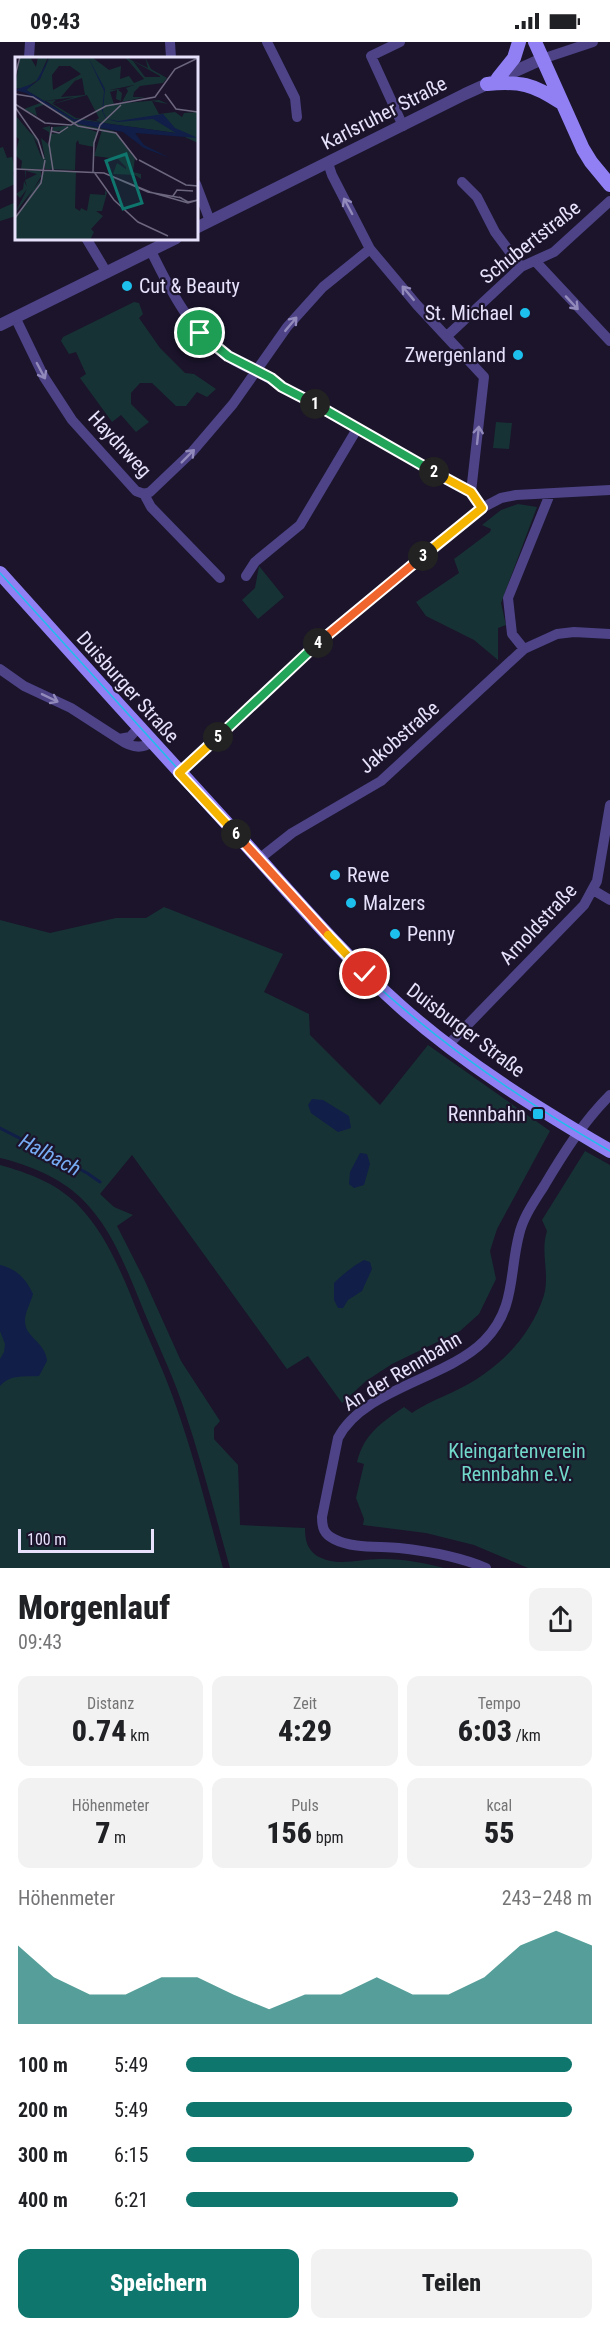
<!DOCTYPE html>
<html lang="de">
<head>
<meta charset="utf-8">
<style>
  body { margin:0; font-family:"Roboto Condensed",sans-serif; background:#f2f2f2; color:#202124; height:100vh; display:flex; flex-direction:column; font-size:22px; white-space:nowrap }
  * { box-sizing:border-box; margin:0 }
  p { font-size:20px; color:#757577 }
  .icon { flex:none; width:33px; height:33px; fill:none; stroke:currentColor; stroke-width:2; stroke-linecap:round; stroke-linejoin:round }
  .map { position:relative; height:1526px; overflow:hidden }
  .details { display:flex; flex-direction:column; background:#fff; flex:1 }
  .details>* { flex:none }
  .scale { position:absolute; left:18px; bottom:15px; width:136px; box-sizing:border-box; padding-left:6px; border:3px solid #e7e1fc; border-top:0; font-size:16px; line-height:21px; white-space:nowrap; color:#e7e1fc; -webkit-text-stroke:4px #1b142b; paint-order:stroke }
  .pin { position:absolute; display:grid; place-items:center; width:51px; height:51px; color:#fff; margin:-26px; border:3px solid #fff; border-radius:50%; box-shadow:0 2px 6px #0007 }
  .km { position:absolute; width:30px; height:30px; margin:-15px; border-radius:50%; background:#222; color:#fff; font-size:16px; line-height:30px; text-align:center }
  .round { display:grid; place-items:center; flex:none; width:63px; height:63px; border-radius:12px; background:#f2f2f2 }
  .summary { display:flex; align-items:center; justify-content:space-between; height:102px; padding:0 18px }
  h1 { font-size:33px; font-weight:800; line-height:45px }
  .figures { display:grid; grid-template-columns:repeat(3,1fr); gap:9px; height:102px; padding:6px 18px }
  .figures div { display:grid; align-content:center; border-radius:12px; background:#f2f2f2; text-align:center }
  .figures b { font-size:30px; font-weight:800 }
  .figures small { font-size:16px; font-weight:400 }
  .figures p { font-size:16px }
  .chart { height:168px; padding:12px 18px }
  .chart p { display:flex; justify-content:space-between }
  .chart svg { width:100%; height:108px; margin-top:6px; fill:#0f766e; opacity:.7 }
  .button { display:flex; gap:12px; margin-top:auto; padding:12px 18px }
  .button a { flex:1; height:69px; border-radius:12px; background:#0f766e; color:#fff; font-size:24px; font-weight:800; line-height:69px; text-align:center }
  .button a+a { background:#f2f2f2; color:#202124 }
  ul { padding:0 18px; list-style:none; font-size:20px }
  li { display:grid; grid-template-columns:96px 72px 1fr; align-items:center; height:45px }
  li i { height:15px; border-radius:8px; background:#0f766e }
  .status { display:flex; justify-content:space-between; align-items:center; height:42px; padding:0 30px; background:#fff; direction:ltr }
  .status svg { height:16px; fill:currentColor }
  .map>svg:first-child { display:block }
  .green { fill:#173235 }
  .water { fill:#101e48 }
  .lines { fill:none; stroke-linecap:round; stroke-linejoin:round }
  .stream { stroke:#101e48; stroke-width:3 }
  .minor { stroke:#4d4386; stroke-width:10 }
  .tertiary { stroke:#4d4386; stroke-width:12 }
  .secondary { stroke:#9080f4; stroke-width:14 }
  .tram { stroke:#1dbfec; stroke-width:1.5 }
  .oneway { stroke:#928abb }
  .split-1-casing { stroke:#fff; stroke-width:12 }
  .split-2-casing { stroke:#fff; stroke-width:12 }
  .split-3-casing { stroke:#fff; stroke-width:12 }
  .split-4-casing { stroke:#fff; stroke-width:12 }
  .split-5-casing { stroke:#fff; stroke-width:12 }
  .split-6-casing { stroke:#fff; stroke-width:12 }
  .split-7-casing { stroke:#fff; stroke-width:12 }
  .split-8-casing { stroke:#fff; stroke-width:12 }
  .split-1 { stroke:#22a559; stroke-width:8 }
  .split-2 { stroke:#22a559; stroke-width:8 }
  .split-3 { stroke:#f5b400; stroke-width:8 }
  .split-4 { stroke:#f0652b; stroke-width:8 }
  .split-5 { stroke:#22a559; stroke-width:8 }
  .split-6 { stroke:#f5b400; stroke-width:8 }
  .split-7 { stroke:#f0652b; stroke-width:8 }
  .split-8 { stroke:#f5b400; stroke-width:8 }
  .poi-dot { fill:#1dbfec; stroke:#1b142b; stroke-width:2 }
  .labels { text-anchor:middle; stroke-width:4.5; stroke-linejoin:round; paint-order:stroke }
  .street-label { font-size:20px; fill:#e7e1fc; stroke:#1b142b }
  .poi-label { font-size:20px; fill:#e7e1fc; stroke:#1b142b; text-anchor:start }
  .park-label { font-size:20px; fill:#71d8ca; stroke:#1b142b }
  .water-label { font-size:21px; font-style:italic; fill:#77acf4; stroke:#1b142b }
  .inset-road { fill:none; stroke:#6d667f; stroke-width:1.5 }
  .view { fill:#0f766e; fill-opacity:0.15; stroke:#0f766e; stroke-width:3 }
  .inset-edge { fill:none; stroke:#e7e1fc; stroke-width:3 }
</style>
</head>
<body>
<div class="status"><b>09:43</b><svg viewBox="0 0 49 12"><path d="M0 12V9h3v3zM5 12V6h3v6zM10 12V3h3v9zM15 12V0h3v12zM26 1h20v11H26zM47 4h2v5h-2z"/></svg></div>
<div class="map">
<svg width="610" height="1526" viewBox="0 0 610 1526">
  <rect width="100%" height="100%" fill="#1b142b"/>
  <path class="green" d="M3,105L7,116L12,115L16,129L13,130L15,142L0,149V106Z
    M16,160V174L0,179V167Z
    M134,260L139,261L143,272L139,276L160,306L185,331L194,332L216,347L207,355L197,350L186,364H176L152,341H140L131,351V362L149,380L136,390L121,373L112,380L80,336L86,332L76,310L69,312L61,299L63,295Z
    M496,380L512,381L509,407L493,406Z
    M518,462L537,465L501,561L506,583L498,586V618L474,598L426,574L416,560L459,531L454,517L490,490L491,487L482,483L501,468Z
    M259,524L284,555L258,577L242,558L255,546Z
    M164,865L283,912L264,950L309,972L310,993L380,1063L428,1003L550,1089L497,1187L490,1209L496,1237L479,1272L460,1289L392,1322L366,1339L342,1361L308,1314L287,1327L132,1113L100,1152L114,1165L133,1173L117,1184L144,1237L181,1319L220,1379L214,1386V1397L238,1423L240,1483L305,1486C305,1498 307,1507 317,1514C339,1526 360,1516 384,1517C404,1517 425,1521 444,1526H230C215,1472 201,1417 183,1364C172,1331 156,1299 143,1267C127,1228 112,1186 81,1156C59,1135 29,1123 0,1116V878L50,891L116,876H146Z
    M585,1109L610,1123V1526H528L474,1503L426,1491L363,1483L364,1477L356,1456L364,1422L357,1420C364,1392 381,1381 404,1365L412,1371C425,1362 438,1357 453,1350C494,1331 530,1298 544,1253C550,1231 540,1210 547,1189L542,1178Z
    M0,1123C28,1131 54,1140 76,1161C108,1193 123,1235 140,1276C152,1305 166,1334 176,1364C195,1417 208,1472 223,1526H0Z"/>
  <path class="water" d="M312,1057L323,1058L349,1074L351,1086L338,1090L311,1071L308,1063Z
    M360,1111L367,1112L370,1122L364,1143L354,1146L349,1142L350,1130Z
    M364,1218L370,1220L372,1227L362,1249L348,1258L343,1266H338L334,1258V1241C342,1233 353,1224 364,1218Z
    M0,1223C17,1227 26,1237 33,1252C31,1260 25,1270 25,1279C25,1296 46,1300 47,1319L39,1334C25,1335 10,1332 0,1344V1317L4,1310L5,1302L0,1289Z"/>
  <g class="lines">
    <path class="stream" d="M0,1086L87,1131L100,1140"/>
    <path class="minor" d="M170,0L171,16
      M267,0L295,56L297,75
      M400,0L371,14L403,84
      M29,16L30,0
      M542,17L593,0
      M328,121L332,133L370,207L417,263L484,335L471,450
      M462,140L477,155L495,190L521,225
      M196,142L210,179
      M86,196L107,231
      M151,209C170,248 192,292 230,316C247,327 266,332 282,345L471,450L482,466
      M536,220L610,299
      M16,277L44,335L72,378L136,449L144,452L151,465L220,536
      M447,294L521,225L554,210L610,159
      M144,452L150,450L192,410L233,362L287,285L323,245L370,207
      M246,534L255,520L300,483L357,387
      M524,607L512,592L508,556L550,452
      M0,627L24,644L71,666L119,697L130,695L139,685
      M119,697C130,705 141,708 152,700
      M179,731L329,591L482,466L501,456L516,453L610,448
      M259,817L292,791L381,739L524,607L557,592L574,590L610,592
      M593,848L610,858
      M448,1003L584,863L597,839L610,763
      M486,1526C460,1515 427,1509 399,1506C379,1504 353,1507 334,1497C324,1492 322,1486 322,1475L338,1396C363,1347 446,1337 484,1299C516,1267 509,1231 519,1193C523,1175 534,1160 544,1144C563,1112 583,1080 610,1053"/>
    <path class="tertiary" d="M196,186L465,52L542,17
      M0,283L176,196"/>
    <path class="secondary" d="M535,0L583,107L591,120L610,143
      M498,36L514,16L519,0
      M487,42C520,39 533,42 560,60
      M0,531C77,617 154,702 232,787C287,847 340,911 401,965C464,1021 537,1066 610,1109"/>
    <path class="tram" d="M0,531L365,933C440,1002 522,1059 610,1109"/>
  </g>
  <defs><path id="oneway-shaft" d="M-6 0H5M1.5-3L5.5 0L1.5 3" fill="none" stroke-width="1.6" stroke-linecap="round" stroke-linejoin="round" transform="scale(1.5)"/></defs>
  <g class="oneway">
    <use href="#oneway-shaft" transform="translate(348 164) rotate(-118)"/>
    <use href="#oneway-shaft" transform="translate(408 251) rotate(-130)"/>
    <use href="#oneway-shaft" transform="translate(572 261) rotate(47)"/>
    <use href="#oneway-shaft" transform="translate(291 282) rotate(-50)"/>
    <use href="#oneway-shaft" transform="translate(41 329) rotate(62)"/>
    <use href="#oneway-shaft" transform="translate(478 393) rotate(-84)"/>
    <use href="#oneway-shaft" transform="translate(188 414) rotate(-45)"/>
    <use href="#oneway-shaft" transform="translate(50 656) rotate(26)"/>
  </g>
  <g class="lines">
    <defs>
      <path id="split-1" d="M200,291L228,314L271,336L282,345L315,362"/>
      <path id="split-2" d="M315,362L434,430"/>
      <path id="split-3" d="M423,514L482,466L471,450L434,430"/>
      <path id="split-4" d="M318,601L423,514"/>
      <path id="split-5" d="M218,695L318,601"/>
      <path id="split-6" d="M218,695L179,731L236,792"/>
      <path id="split-7" d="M236,792L328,893"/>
      <path id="split-8" d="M328,893L365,932"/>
    </defs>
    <use href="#split-1" class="split-1-casing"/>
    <use href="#split-2" class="split-2-casing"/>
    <use href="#split-3" class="split-3-casing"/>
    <use href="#split-4" class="split-4-casing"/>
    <use href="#split-5" class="split-5-casing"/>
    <use href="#split-6" class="split-6-casing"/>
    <use href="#split-7" class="split-7-casing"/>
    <use href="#split-8" class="split-8-casing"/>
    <use href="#split-1" class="split-1"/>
    <use href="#split-2" class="split-2"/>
    <use href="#split-3" class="split-3"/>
    <use href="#split-4" class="split-4"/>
    <use href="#split-5" class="split-5"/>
    <use href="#split-6" class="split-6"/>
    <use href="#split-7" class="split-7"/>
    <use href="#split-8" class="split-8"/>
  </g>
  <g class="poi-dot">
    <circle cx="127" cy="244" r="6"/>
    <circle cx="525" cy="271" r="6"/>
    <circle cx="518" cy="313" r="6"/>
    <circle cx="335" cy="833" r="6"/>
    <circle cx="351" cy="861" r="6"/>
    <circle cx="395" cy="892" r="6"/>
    <rect x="532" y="1066" width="12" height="12" rx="3"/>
  </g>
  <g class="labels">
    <g class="street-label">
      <text transform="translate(384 71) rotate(-27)" y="7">Karlsruher Straße</text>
      <text transform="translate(530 200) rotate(-38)" y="7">Schubertstraße</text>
      <text transform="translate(120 402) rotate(47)" y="7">Haydnweg</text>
      <text transform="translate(128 645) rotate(48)" y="7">Duisburger Straße</text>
      <text transform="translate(399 695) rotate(-41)" y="7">Jakobstraße</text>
      <text transform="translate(538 882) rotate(-47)" y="7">Arnoldstraße</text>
      <text transform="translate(466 988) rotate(37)" y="7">Duisburger Straße</text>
      <text transform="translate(402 1329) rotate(-31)" y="7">An der Rennbahn</text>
    </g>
    <g class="poi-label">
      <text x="139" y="251">Cut &amp; Beauty</text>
      <text x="513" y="278" text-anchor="end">St. Michael</text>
      <text x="506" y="320" text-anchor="end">Zwergenland</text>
      <text x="347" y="840">Rewe</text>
      <text x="363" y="868">Malzers</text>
      <text x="407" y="899">Penny</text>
      <text x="526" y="1079" text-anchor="end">Rennbahn</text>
    </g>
    <g class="park-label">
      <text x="517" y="1416">Kleingartenverein<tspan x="517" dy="23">Rennbahn e.V.</tspan></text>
    </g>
    <g class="water-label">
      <text transform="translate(50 1113) rotate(28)" y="7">Halbach</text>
    </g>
  </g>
  <g transform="translate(15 15)">
    <rect width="183" height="183" fill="#1b142b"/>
    <path d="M5,0H15L21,10L23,0H33L23,23L8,32L0,31ZM34,0H77L94,13L106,9L105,22L114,19L119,26L129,22L110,0L133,11L130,0L136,12L152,21L148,26L125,29L119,35L118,40H130L107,45L113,34L111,31L119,28L94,33L106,32L103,33L107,36L106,44L101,42L102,33L95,35L99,47L144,43L153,47L137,44L144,57L160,55L167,60L169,56L183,55V86L161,76L59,62L31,44L41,43L37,47L60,40L29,44L11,33L25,22ZM118,4L145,19V20H130ZM44,9H55L66,17L38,33L37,18ZM63,20L60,24L67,21L70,38L46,40ZM72,38L84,61L81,63L86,65L61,61L38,47ZM28,45L64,67L99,74L120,101L118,115L126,117V122L120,118L98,117L102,106L111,112V110L103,102L79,99L87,73L65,69L82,75L79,90L64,87L63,83L61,86L60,113L30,112V103L28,112H6L7,104L0,98L4,82L0,79V58L18,79L27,102L25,90L16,76L21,81L30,102L26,81L34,88V75L27,71L35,69V77L43,76L46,74H38V70L61,68L31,47L20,51L22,59L9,52ZM26,113V122L0,156L12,132L5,141L1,137L8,132L9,124L12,130L10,123L22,117L11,114L10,123V114ZM30,113L61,114L60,151L65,154L66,151L72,154L75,137L90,138V133L92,136L87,154H81L88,159L76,172L79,175L75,183H0V162Z" fill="#173235" fill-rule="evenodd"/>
    <path d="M35,0L25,22L11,33L59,62L161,76L138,62L103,65L91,62L87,54L89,34L73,0L90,32L88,55L92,62L103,64L148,57L160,71L183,81L120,76L129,88L155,101L129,91L108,75L64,67L11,36L0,33L20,26Z" fill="#101e48"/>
    <path class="inset-road" d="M0,19L5,0M0,37L18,40L63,69L101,76L122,103M150,37L161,52L183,55M0,47L30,66L56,68L91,49L140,40L160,12L183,1M0,50L23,83L29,102M37,70L34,87L38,113M36,74L44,76L53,70M124,103L171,128L183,129M0,112L89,116L133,135L167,141M0,112L89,116L135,135L173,146L183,143M78,115L79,86L85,68L106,48M79,115L99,143L123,165L153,179M158,139L162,133L178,134M164,140L173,145L183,143M0,161L26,126L30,103"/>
    <path class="view" d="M111,97L127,146L108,152L91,104Z"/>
    <rect width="183" height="183" class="inset-edge"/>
  </g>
</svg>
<div class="scale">100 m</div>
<div class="pin" style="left:200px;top:291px;background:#1e9e55"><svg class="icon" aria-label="arrive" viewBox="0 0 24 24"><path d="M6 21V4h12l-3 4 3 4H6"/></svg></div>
<div class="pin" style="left:365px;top:932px;background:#d93025"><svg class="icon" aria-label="check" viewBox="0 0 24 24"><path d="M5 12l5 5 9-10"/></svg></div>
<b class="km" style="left:315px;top:362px">1</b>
<b class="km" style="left:434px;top:430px">2</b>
<b class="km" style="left:423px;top:514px">3</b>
<b class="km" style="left:318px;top:601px">4</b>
<b class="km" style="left:218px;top:695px">5</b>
<b class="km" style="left:236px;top:792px">6</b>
</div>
<section class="details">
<div class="summary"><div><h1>Morgenlauf</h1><p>09:43</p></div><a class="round"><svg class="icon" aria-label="share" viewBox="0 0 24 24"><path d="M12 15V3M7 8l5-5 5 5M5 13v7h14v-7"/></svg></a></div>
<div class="figures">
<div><p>Distanz</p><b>0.74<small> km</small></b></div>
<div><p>Zeit</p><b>4:29</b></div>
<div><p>Tempo</p><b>6:03<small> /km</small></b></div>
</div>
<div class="figures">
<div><p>Höhenmeter</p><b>7<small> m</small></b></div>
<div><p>Puls</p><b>156<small> bpm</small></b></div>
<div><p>kcal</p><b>55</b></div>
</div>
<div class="chart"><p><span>Höhenmeter</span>243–248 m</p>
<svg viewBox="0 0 160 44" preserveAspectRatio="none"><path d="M0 44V12L10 25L20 32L30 32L40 25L50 25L60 32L70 38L80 32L90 32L100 25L110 32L120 32L130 25L140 12L150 6L160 12V44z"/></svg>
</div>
<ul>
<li><b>100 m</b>5:49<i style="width:95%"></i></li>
<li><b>200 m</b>5:49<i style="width:95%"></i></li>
<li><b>300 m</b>6:15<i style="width:71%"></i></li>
<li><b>400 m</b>6:21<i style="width:67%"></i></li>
</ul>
<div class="button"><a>Speichern</a><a>Teilen</a></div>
</section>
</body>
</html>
